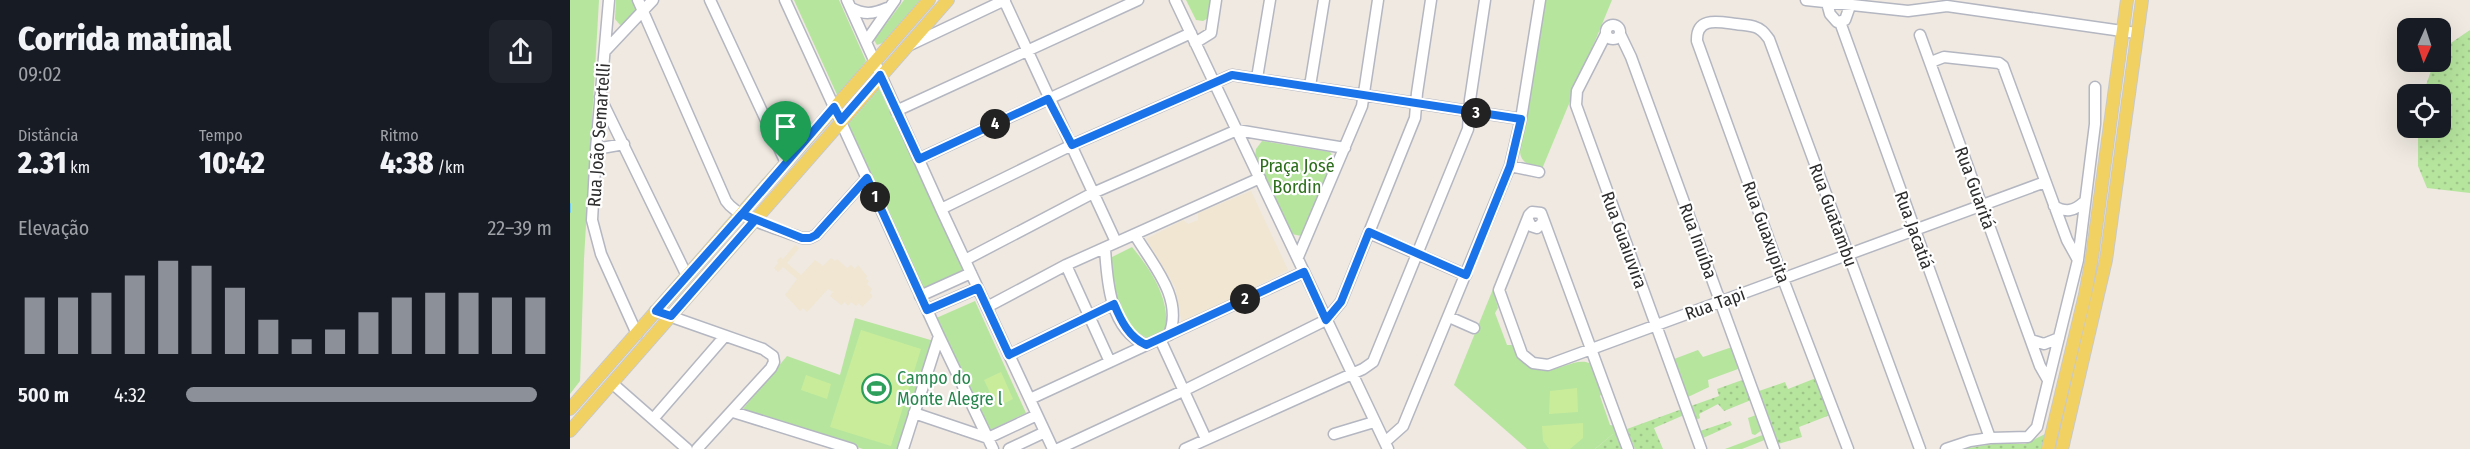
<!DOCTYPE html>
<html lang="pt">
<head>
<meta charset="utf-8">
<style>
  body { margin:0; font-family:"Fira Sans Condensed",sans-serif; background:#20242c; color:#f1f3f6; height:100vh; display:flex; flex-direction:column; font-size:22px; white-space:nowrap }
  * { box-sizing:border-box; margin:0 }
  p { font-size:20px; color:#9ea1a6 }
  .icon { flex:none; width:33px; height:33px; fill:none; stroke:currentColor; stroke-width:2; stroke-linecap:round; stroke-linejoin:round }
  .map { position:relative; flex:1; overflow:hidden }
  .drawer { display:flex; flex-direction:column; background:#171b24; width:570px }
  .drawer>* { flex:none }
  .needle { width:39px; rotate:183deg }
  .fabs { position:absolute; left:1827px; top:18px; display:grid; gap:12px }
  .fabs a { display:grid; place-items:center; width:54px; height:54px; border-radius:12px; background:#171b24; box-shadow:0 6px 24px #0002; font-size:30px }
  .pin { position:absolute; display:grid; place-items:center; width:51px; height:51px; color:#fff; margin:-62px -26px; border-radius:50% 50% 50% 0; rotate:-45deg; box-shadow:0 0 6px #0007 }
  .pin .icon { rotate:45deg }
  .km { position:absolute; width:30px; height:30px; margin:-15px; border-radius:50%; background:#222; color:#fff; font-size:16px; line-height:30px; text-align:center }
  .round { display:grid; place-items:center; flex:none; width:63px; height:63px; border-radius:12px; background:#20242c }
  .overview { display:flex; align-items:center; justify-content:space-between; height:102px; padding:0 18px }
  h1 { font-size:33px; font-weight:800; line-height:45px }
  .stats { display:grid; grid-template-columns:repeat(3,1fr); gap:9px; height:102px; padding:6px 18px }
  .stats div { display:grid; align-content:center }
  .stats b { font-size:30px; font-weight:800 }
  .stats small { font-size:16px; font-weight:400 }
  .stats p { font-size:16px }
  .chart { height:168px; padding:12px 18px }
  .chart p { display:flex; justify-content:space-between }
  .chart svg { width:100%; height:108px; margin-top:6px; stroke:#8c9099; stroke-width:6 }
  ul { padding:0 18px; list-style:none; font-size:20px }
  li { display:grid; grid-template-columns:96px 72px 1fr; align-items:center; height:45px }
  li i { height:15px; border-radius:8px; background:#8c9099 }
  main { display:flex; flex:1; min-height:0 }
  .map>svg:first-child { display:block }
  .education { fill:#f0e6d1 }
  .grass { fill:url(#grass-dots) }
  .park { fill:#b6e59e }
  .pitch { fill:#c9ec9a }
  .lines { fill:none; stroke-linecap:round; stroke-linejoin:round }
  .stream { stroke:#75cff0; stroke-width:2 }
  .minor-casing { stroke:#b4b7c1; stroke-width:13 }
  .major-casing { stroke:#c9c9c9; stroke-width:14 }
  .minor { stroke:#fff; stroke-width:10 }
  .major { stroke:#f2d163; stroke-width:12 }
  .route-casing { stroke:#fff; stroke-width:12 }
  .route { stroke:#1a73e8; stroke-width:8 }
  .labels { text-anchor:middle; stroke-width:4.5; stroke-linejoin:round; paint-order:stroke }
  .street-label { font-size:18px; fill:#2e2e2e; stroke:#fff }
  .park-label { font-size:18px; fill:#2c6e1b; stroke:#fff }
  .leisure-label { font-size:18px; fill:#27864d; stroke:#fff; text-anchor:start }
</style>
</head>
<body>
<main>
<section class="drawer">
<div class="overview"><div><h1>Corrida matinal</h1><p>09:02</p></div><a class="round"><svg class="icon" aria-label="share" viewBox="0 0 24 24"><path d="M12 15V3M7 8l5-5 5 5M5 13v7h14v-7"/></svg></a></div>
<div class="stats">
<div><p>Distância</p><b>2.31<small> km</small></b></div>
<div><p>Tempo</p><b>10:42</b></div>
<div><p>Ritmo</p><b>4:38<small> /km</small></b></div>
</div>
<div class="chart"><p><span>Elevação</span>22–39 m</p>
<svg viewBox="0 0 160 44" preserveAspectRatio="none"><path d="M5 44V21M15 44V21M25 44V19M35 44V12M45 44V6M55 44V8M65 44V17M75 44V30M85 44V38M95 44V34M105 44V27M115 44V21M125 44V19M135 44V19M145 44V21M155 44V21"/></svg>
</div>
<ul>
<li><b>500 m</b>4:32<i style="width:96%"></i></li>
</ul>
</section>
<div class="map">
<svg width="1900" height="449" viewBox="0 0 1900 449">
  <defs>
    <pattern id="grass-dots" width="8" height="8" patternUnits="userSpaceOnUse" patternTransform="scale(1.5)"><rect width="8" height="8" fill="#b6e59e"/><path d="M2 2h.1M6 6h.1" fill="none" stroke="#9dc588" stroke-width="1.8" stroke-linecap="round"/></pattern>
  </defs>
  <rect width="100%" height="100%" fill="#efe9e1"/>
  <path class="education" d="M681,191L718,270L612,324L605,287L576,239L613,220L618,224L628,220V213Z
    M225,245L229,248L217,263L231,275L245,260L253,266L261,258L265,261L267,259L277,268L281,265L285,269L288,265L297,276L296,279L299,281L297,284L302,289L300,293L303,296L292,307L289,303L286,306L281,302L278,306L275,302L271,305L260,296L263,292L258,289L237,312L233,308L230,311L215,295L227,279L213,267L208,272L204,268L208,263L207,261L210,257L213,259Z"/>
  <path class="grass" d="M1900,30V193L1857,188L1848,166V128H1870V94H1853L1864,62H1870L1872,49Z
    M1246,378L1260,415L1229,427L1232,437L1208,444L1189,391L1215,382L1218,389Z
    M1175,379L1181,400L1154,411L1148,404L1129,414L1130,418L1126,420L1121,406L1149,396L1147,389Z
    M1112,409L1114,415L1084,428L1093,449H1065L1057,429Z
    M1160,421L1162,425L1133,438L1130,431Z
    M1043,434H1048L1054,449H1025Z
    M1475,434L1472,449H1393L1423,444H1455Z"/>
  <path class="park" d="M0,0H29L14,259L10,381L0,394Z
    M46,0H64L68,10L54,24L50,25L45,19Z
    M224,0H269L296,61L268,97Z
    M334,0H350L315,42L307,45L304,40Z
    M616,0H644L640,17L633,21L626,20Z
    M975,0H1042L972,169C961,165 950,164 950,150Z
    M309,88L393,270L352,290L277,125Z
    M692,141L760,152L763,156L752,190L731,236L722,234L685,156L686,149Z
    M562,247C582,271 600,299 596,331L577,338L557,327L542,287L540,258Z
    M923,289L928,308L925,313L937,345H943C968,396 1000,352 1021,364L1033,391L1030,396L1040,425L1046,426L1048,434H1043L1025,449H957L884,385Z
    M405,301L456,413L420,430L364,319Z
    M285,318L364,341L330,449H293L172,410L217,356L270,375Z
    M1162,347L1168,369L1138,380L1139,387L1118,397L1104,359L1128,350L1133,357Z
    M1186,415L1192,430L1185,435L1182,434L1178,418Z
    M1195,434L1197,439L1172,449H1155Z"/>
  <path class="pitch" d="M291,330L351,349L321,446L260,427Z
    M431,372L443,399L427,407L414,380Z
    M236,375L261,384L257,399L231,390Z
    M1007,388L1008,412L979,414L980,391Z
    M1013,423V438L1000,449H979L973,441L972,426Z"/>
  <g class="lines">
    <path class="stream" d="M0,204V212"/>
    <defs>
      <path id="minor" d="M39,0L26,149L22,220L31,254L67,334
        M68,0L156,201C168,219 212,230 232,238H240L246,235L297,178
        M140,0L216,163
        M215,0L369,336L423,449
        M277,0L371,209L483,449
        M434,0L546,242
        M605,0L818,449
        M1236,0L1338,11L1377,6L1566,33
        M1257,3L1260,14L1267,22L1275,20L1280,6
        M281,8C294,15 303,14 317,8
        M1270,22L1420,438
        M1036 32a7 7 0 1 1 14 0a7 7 0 1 1-14 0Z
        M1036,34L1007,91L1006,105L1131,449
        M1050,34L1061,57L1204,449
        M1350,35L1470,366L1478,380
        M297,40L325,0
        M625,43L641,33L646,0
        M340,45L435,0
        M35,51L83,0
        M1361,62L1374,57L1429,63L1433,66L1497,240L1508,260
        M687,78L700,0
        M740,86L754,0
        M30,97L117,276
        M326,111L568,0
        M26,149L54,144
        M349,159L621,33
        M940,166L969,172
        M1484,206C1496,213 1504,211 1514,202
        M371,209L502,145L662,75L951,119
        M958,220L961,226L967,228L974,221
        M799,233L896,275
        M565,235C582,264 614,298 599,335
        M535,248C537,282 540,329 576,345
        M728,257L792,106L808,0
        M395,260L523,193L667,130L775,148
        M496,265L540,362
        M350,296L401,273
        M417,307L496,265L690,178
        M357,310L408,288
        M85,311L193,349L203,356L204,362L201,368L127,449
        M879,317L904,328
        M590,339L636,439
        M1461,340L1474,344L1489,338
        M439,355L544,304
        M43,384L117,449
        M460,399L734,272
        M163,412L282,449
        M344,413L418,438
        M83,419L155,336
        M764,434L804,422
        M418,438L467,415
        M815,442L833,426L940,166L951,119L970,0
        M333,449L369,336
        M439,449L475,432
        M488,449L615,390L756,320L771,302L845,118L847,93L861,0
        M615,449L793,369L803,362L898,129L900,100L915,0
        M1058,449L1053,436L974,221L971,213L962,212L959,215L929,290L952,354L963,363L978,365L1475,182
        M1278,449L1213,279L1127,41C1126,16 1149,22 1166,24C1172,25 1179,25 1185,27C1192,29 1195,34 1199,39L1350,449
        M1376,449L1400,441L1420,438L1458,437L1467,427L1508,260L1525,124V87"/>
      <path id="major" d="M0,409L359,0
        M0,431L378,0
        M1478,449L1515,295L1522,257L1557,0
        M1492,449L1536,260L1572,0"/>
    </defs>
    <use href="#minor" class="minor-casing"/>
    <use href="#major" class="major-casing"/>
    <use href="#minor" class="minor"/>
    <use href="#major" class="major"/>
  </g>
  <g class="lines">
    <defs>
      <path id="route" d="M216,163L172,214L185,220L101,316L86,311L172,214L232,238H240L246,235L297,178L357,310L408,288L439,355L544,304C551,321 559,337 576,345L734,272L756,320L771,302L799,232L896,275L940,166L951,119L662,75L502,145L478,99L349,159L310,75L271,120L264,107L216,163"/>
    </defs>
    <use href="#route" class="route-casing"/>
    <use href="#route" class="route"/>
  </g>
  <defs>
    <symbol id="stadium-ring" viewBox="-11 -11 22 22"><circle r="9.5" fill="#fff" stroke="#2e9e5b" stroke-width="1.5"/><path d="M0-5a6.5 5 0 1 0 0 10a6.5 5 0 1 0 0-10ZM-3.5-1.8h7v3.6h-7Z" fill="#2e9e5b"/></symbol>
  </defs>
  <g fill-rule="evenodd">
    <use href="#stadium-ring" x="290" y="372" width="33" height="33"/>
  </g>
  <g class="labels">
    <g class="street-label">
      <text transform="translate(29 135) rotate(-86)" y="6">Rua João Semartelli</text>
      <text transform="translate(1405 188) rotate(70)" y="6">Rua Guaritá</text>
      <text transform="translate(1263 215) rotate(70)" y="6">Rua Guatambu</text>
      <text transform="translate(1344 230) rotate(70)" y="6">Rua Jacatiá</text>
      <text transform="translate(1196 232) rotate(70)" y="6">Rua Guaxupita</text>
      <text transform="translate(1054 240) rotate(70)" y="6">Rua Guaiuvira</text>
      <text transform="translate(1128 241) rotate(70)" y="6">Rua Inuíba</text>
      <text transform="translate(1145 304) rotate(-20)" y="6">Rua Tapi</text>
    </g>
    <g class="park-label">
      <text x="727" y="172">Praça José<tspan x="727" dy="21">Bordin</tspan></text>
    </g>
    <g class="leisure-label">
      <text x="327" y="384">Campo do<tspan x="327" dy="21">Monte Alegre l</tspan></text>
    </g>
  </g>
</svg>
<div class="fabs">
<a><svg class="needle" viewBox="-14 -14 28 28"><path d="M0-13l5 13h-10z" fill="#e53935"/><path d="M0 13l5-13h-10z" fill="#9ea1a6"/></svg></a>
<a><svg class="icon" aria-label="locate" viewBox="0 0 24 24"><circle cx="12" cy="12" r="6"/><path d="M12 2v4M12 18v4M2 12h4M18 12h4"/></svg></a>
</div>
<div class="pin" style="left:216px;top:163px;background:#1e9e55"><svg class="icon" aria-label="arrive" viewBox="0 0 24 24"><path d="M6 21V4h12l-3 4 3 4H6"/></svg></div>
<b class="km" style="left:305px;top:197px">1</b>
<b class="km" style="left:675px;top:299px">2</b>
<b class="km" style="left:906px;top:113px">3</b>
<b class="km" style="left:425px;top:124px">4</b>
</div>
</main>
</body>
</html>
